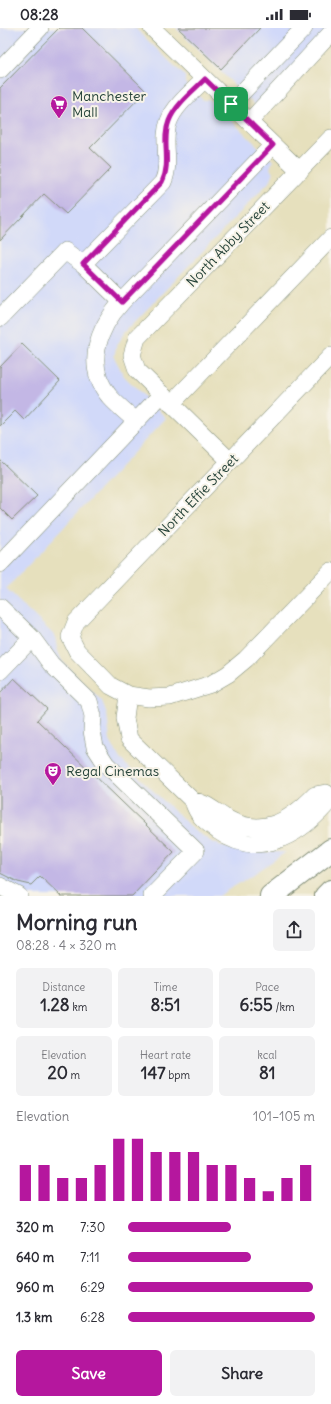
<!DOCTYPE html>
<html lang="en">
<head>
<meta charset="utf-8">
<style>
  body { margin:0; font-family:Delius,sans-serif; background:#f2f2f3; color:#2b2b33; height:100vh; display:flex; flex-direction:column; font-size:15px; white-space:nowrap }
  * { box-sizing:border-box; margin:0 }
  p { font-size:13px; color:#7c7c81 }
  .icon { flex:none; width:22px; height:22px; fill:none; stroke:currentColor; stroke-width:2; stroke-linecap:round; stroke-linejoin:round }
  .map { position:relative; height:868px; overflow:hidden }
  .drawer { display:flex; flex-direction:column; background:#fff; flex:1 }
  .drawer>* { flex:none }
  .pin { position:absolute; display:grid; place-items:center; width:34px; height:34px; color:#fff; margin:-17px; border-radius:8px; box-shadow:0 2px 6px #0006 }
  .round { display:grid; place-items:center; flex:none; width:42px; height:42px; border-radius:6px; background:#f2f2f3 }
  .head { display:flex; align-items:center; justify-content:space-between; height:68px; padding:0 16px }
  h1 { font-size:22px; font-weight:800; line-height:30px }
  .figures { display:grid; grid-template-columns:repeat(3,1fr); gap:6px; height:68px; padding:4px 16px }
  .figures div { display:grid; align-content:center; border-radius:6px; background:#f2f2f3; text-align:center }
  .figures b { font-size:17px; font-weight:800 }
  .figures small { font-size:11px; font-weight:400 }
  .figures p { font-size:11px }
  .chart { height:112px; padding:8px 16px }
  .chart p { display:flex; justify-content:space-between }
  .chart svg { width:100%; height:72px; margin-top:4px; stroke:#b5179e; stroke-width:6 }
  .action { display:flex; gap:8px; margin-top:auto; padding:8px 16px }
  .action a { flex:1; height:46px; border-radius:6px; background:#b5179e; color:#fff; font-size:16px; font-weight:800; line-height:46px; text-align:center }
  .action a+a { background:#f2f2f3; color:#2b2b33 }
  ul { padding:0 16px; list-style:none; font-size:13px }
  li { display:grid; grid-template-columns:64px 48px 1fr; align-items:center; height:30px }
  li i { height:10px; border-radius:5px; background:#b5179e }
  .status { display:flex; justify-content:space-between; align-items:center; height:28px; padding:0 20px; background:#fff; direction:ltr }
  .status svg { height:11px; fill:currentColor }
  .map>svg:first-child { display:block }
  .built { fill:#d1d9f9 }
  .building { fill:#c3b7e5 }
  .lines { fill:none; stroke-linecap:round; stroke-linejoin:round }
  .minor-casing { stroke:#828e78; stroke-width:18 }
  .highway-casing { stroke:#828e78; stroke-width:24 }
  .minor { stroke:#fff; stroke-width:17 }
  .highway { stroke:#fff; stroke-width:22 }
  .route-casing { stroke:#fff; stroke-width:8 }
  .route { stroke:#b5179e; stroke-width:5 }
  .labels { text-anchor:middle; stroke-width:4; stroke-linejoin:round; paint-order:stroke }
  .poi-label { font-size:14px; fill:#1f3d34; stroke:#f7f3e8; text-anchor:start }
  .street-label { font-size:14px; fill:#1f3d34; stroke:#f7f3e8 }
</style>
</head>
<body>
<div class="status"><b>08:28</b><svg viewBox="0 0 49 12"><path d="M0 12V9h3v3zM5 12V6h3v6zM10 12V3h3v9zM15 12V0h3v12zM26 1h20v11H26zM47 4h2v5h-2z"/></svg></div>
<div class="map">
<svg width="331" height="868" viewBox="0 0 331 868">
  <rect width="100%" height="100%" fill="#f7f3e8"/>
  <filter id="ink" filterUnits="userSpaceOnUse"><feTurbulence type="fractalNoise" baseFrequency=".025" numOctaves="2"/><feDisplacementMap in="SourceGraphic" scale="8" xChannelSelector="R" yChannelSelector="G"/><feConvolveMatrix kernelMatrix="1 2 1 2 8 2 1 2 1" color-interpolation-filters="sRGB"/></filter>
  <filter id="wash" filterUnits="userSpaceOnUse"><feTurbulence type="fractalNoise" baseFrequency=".012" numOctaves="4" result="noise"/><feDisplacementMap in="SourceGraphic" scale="16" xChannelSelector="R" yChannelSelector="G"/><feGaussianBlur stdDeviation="0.9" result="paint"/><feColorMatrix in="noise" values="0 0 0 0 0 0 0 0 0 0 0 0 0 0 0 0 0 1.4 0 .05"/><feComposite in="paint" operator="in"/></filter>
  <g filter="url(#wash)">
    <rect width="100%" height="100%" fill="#e6e0bd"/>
    <path class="built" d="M0,0H135L185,48V55L203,72H210L273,133L270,140L273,146L271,152L125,304L116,319L114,329L124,348L166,390L6,561L55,608L57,621L62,633L102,673L107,686L110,713L120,731L192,800L210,813L225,819L252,824H286L248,850L218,868H0Z
      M176,0H331L256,78Z"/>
    <g id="blocks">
      <path class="building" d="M59,0H82L146,63L90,120L111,140L66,186L44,166L0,212V60Z
        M178,0H260L221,41Z
        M22,316L60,353L24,392L15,383L0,398V339Z
        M0,432L37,468L12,492L0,480Z
        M14,650L47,681L37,692L174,824L132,868H61L40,848L31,857L18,854L0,845V665Z"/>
    </g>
  </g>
  <g filter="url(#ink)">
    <use href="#blocks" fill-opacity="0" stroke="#828e78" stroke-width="1"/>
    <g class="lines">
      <defs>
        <path id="minor" d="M152,0L300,143
          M0,42L40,0
          M231,76L304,0
          M249,94L331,5
          M83,236L122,274
          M0,290L65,223L83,236L163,154C172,134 161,113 169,93C175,77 193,63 205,51
          M331,328L76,594L70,609L77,623L111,658L128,667L149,670L170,669L211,656L228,646L246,631L331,543
          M171,376L331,210
          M136,393C127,385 117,377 109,368C84,337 98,300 122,274L273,117
          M230,433L137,342L132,327L137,310L331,110
          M0,536L162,366
          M0,579L32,610
          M0,643L32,610L51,636L89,673L93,688L92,703L95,719L106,736L196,823L152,868
          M128,667L125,690L129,711L193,773
          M326,765V777C297,809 257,831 218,803C205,793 198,789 193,773C207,775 214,783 226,790C262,810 289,794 315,767Z
          M0,858L19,868"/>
        <path id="highway" d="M271,868L331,822
          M326,868L331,863"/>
      </defs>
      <use href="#minor" class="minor-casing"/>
      <use href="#highway" class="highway-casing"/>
      <use href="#minor" class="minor"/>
      <use href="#highway" class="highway"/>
    </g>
  </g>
  <g class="lines" filter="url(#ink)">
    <defs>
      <path id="route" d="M205,51L273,117L122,274L83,236L162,154C172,134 161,113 169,93C175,77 193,63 205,51Z"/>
    </defs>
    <use href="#route" class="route-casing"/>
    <use href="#route" class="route"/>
  </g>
  <defs>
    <symbol id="supermarket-pin" viewBox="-11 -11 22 30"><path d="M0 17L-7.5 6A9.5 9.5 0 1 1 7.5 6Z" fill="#b5179e" stroke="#f7f3e8"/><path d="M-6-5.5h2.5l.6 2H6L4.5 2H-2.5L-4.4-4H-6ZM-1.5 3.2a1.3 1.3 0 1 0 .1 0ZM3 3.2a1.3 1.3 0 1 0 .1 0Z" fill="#fff"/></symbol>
    <symbol id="theatre-pin" viewBox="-11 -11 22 30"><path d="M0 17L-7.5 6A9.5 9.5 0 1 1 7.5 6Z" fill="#b5179e" stroke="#f7f3e8"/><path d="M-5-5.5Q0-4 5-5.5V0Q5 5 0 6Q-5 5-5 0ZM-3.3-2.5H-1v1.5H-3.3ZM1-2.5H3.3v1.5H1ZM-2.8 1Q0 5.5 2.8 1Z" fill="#fff"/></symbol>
  </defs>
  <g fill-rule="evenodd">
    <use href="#supermarket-pin" x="49" y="66" width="20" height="27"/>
    <use href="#theatre-pin" x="43" y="733" width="20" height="27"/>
  </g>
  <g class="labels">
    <g class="poi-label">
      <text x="72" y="73">Manchester<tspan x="72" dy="16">Mall</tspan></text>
      <text x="66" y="748">Regal Cinemas</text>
    </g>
    <g class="street-label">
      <text transform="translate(228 216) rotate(-46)" y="5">North Abby Street</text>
      <text transform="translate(198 467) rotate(-46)" y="5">North Effie Street</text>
    </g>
  </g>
</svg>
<div class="pin" style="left:231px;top:76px;background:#1e9e55"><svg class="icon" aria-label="arrive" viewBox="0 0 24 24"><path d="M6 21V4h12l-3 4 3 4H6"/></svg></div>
</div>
<section class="drawer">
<div class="head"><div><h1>Morning run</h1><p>08:28 · 4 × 320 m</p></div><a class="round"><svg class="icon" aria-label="share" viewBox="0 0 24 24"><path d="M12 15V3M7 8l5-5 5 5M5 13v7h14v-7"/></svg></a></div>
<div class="figures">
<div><p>Distance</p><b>1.28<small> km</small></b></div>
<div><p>Time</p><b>8:51</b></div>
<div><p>Pace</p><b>6:55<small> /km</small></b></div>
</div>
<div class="figures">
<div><p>Elevation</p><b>20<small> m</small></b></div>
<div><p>Heart rate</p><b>147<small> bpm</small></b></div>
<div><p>kcal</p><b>81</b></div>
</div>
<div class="chart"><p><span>Elevation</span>101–105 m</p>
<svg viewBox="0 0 160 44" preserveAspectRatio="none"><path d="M5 44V22M15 44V22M25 44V30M35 44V30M45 44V22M55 44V6M65 44V6M75 44V14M85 44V14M95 44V14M105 44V22M115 44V22M125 44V30M135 44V38M145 44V30M155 44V22"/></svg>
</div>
<ul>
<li><b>320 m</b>7:30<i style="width:55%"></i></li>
<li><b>640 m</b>7:11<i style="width:66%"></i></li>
<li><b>960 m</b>6:29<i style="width:99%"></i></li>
<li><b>1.3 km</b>6:28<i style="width:100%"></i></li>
</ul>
<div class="action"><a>Save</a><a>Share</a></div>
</section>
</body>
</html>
